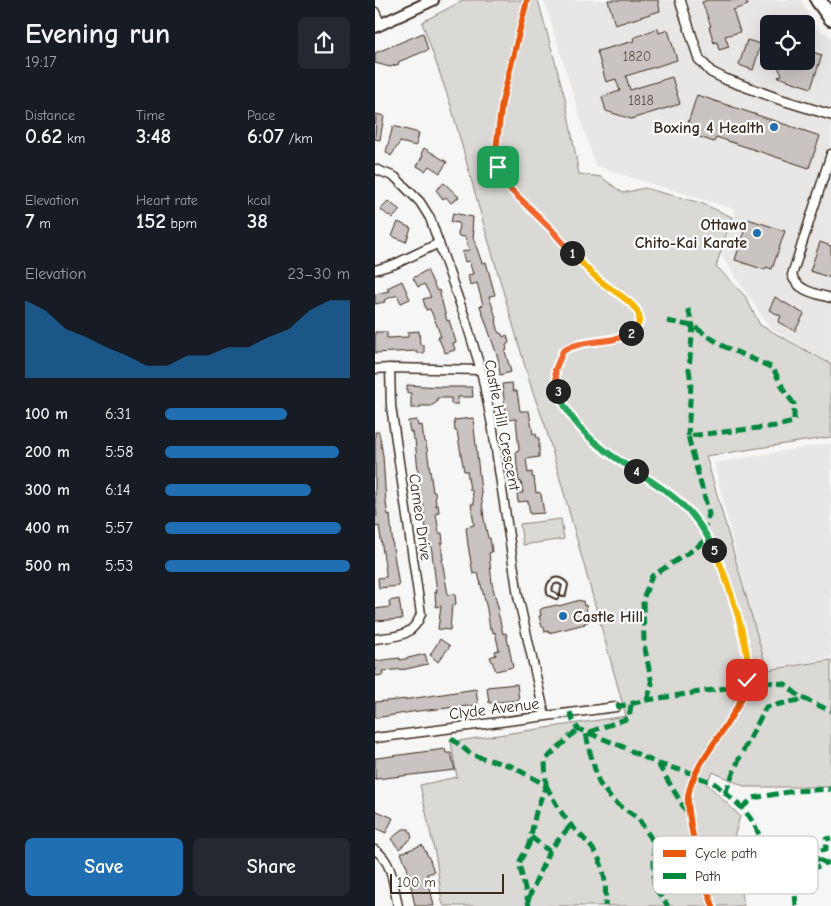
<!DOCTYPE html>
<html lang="en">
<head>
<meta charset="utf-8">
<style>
  body { margin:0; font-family:"Comic Neue",sans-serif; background:#242831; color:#f1f3f6; height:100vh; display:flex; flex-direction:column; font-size:19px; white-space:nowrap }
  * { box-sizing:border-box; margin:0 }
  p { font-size:16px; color:#9ea1a6 }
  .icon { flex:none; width:28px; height:28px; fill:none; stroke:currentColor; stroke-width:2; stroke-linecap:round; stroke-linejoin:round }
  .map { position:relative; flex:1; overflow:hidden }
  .drawer { display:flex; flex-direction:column; background:#171b24; width:375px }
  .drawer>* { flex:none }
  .buttons { position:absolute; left:385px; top:15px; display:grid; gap:10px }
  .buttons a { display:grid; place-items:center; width:55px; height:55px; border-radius:8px; background:#171b24; box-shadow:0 5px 20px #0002; font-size:25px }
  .scale { position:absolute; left:15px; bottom:12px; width:114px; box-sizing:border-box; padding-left:5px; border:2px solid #3b2a1e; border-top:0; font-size:14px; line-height:18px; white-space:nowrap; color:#3b2a1e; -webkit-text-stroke:4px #fff; paint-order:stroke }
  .pin { position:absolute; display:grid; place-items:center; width:42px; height:42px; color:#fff; margin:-21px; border-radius:10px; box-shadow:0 2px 8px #0006 }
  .km { position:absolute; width:25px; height:25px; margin:-12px; border-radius:50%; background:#222; color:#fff; font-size:14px; line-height:25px; text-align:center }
  .round { display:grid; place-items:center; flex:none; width:52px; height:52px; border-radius:8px; background:#242831 }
  .overview { display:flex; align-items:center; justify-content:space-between; height:85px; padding:0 25px }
  h1 { font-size:28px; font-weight:700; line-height:38px }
  .figures { display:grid; grid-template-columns:repeat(3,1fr); gap:8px; height:85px; padding:5px 25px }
  .figures div { display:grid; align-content:center }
  .figures b { font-size:21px; font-weight:700 }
  .figures small { font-size:14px; font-weight:400 }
  .figures p { font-size:14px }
  .chart { height:140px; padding:10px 25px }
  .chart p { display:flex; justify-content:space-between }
  .chart svg { width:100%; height:90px; margin-top:5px; fill:#1f6fb2; opacity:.7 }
  .cta { display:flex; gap:10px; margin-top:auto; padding:10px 25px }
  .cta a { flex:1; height:58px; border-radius:8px; background:#1f6fb2; color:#fff; font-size:20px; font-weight:700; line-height:58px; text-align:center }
  .cta a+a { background:#242831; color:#f1f3f6 }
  ul { padding:0 25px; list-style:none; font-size:16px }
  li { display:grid; grid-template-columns:80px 60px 1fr; align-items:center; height:38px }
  li i { height:12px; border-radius:6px; background:#1f6fb2 }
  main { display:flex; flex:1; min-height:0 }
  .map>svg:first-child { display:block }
  .built { fill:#e9e7e6; fill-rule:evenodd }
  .green { fill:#dbd9d6; stroke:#8b827a }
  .building { fill:#c9c3c1; stroke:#3b2a1e }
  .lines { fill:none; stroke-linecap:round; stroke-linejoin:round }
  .service-casing { stroke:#3b2a1e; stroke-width:8 }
  .minor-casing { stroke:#3b2a1e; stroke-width:11 }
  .tertiary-casing { stroke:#3b2a1e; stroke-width:12 }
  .secondary-casing { stroke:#3b2a1e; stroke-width:14 }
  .motorway-casing { stroke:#3b2a1e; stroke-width:18 }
  .service { stroke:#fff; stroke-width:4 }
  .minor { stroke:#fff; stroke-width:8 }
  .tertiary { stroke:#fff; stroke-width:9 }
  .secondary { stroke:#fff; stroke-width:10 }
  .motorway { stroke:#fff; stroke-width:14 }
  .quiet { stroke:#00873e; stroke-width:5; stroke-dasharray:10 5; stroke-linecap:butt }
  .cycleway-casing { stroke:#fff; stroke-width:9 }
  .cycleway { stroke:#e8590c; stroke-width:6 }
  .split-1-casing { stroke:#fff; stroke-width:10 }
  .split-2-casing { stroke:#fff; stroke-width:10 }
  .split-3-casing { stroke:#fff; stroke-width:10 }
  .split-4-casing { stroke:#fff; stroke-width:10 }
  .split-5-casing { stroke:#fff; stroke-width:10 }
  .split-6-casing { stroke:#fff; stroke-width:10 }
  .split-1 { stroke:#f0652b; stroke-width:6 }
  .split-2 { stroke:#f5b400; stroke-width:6 }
  .split-3 { stroke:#f0652b; stroke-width:6 }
  .split-4 { stroke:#22a559; stroke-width:6 }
  .split-5 { stroke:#22a559; stroke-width:6 }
  .split-6 { stroke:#f5b400; stroke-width:6 }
  .poi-dot { fill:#1f6fb2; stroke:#fff; stroke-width:2 }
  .labels { text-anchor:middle; stroke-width:4.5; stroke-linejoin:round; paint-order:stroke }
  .number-label { font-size:14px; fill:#5e5047 }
  .poi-label { font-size:16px; font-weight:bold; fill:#3b2a1e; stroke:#fff; text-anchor:end }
  .street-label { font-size:16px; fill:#3b2a1e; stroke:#fff }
  .key { fill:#fff; stroke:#c4bfbc; stroke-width:1 }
  .key-label { font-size:14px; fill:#3b2a1e }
</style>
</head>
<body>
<main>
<section class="drawer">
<div class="overview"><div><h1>Evening run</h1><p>19:17</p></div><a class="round"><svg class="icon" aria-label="share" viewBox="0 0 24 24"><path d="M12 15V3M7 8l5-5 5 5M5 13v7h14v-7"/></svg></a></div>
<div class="figures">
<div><p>Distance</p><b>0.62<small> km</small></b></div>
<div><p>Time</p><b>3:48</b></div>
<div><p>Pace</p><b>6:07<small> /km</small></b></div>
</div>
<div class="figures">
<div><p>Elevation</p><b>7<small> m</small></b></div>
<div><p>Heart rate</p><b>152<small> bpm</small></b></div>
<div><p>kcal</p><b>38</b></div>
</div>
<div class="chart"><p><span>Elevation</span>23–30 m</p>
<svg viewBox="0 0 160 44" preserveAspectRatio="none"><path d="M0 44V6L10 11L20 20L30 24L40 29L50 33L60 38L70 38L80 33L90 33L100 29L110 29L120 24L130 20L140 11L150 6L160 6V44z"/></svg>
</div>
<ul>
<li><b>100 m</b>6:31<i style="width:66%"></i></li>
<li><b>200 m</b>5:58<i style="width:94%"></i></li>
<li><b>300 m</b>6:14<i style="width:79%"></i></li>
<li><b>400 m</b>5:57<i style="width:95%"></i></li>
<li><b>500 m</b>5:53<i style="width:100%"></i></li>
</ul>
<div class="cta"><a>Save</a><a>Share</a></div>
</section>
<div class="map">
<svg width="456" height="906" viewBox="0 0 456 906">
  <rect width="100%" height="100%" fill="#f7f6f6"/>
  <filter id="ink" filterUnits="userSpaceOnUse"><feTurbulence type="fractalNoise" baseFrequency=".02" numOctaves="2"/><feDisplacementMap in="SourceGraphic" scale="10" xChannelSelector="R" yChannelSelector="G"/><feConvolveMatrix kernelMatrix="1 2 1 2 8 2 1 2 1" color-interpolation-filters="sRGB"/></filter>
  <g filter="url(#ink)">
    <path class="built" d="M169,0H426L441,28L456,37V363L395,328L346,255L361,210L220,166ZM394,24H431V61H394Z
      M456,443V658L389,671L339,463Z"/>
    <path class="green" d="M89,0H163L190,98L204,174L226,177L248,193L269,188L326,203L357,217L341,266L370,296L385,325L456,364V437L331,456L392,670L456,660V787H371L338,772L331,783L365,816L356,848L369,906H69L67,902L61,858L45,785L82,777L76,742L251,716L170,425L157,390L106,215L76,106L47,22Z
      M186,519L189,539L148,545L145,524Z"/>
    <path class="building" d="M233,0H283L285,11L240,25Z
      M333,0H371L373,5L358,10L365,32L350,36L354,47L344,50L342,42L339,43L334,27L336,26L327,2Z
      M283,28L284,33L293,30L302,60L251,76L255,90L297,77L305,104L256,119L231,111L227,97L245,91L241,79L231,82L222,51L259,41L258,38Z
      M48,33L53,50L23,62L24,64L15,67L0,63V53Z
      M372,40L386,44L378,70L364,65Z
      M431,50L447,55L436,88L403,77L407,75L403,67L405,61H431Z
      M322,95L445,136L434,168L341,137L339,142L310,132Z
      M1,114L9,116L5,140L0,139Z
      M18,126L44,133L41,146L25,142L16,156L11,152Z
      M49,148L72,162L65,173L54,166L50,171L42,166L48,155L46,154Z
      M69,183L84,197L76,203L71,197L68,199L61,190Z
      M13,201L25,210L18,218L15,215L14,216L5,209Z
      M78,213L98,217L97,231H99L98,237L107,263L111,262L120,295L114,296L122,321H121L124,333L127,334L128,337L132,335L134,343L131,345L132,350L130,351L136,372L125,375L123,358L105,306L108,305L102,283L95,285L93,275L98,274L94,261L90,262L87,252L94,250L90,237L83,236L84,223L76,222Z
      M373,219L410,231L397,269L391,267L390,270L360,260Z
      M23,222L36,228L31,242L17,236Z
      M445,242L456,246V278L435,271Z
      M52,270L62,291L64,290L72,321L74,320L81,342L78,343L80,350L70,353L63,337H66L61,323L55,309L51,310L48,299L56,297L49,284L43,287L38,278Z
      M27,281L35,299L26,303L22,295L9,300L10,302L0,304V294L14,291L12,288Z
      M400,297L429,314L420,331L403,322L406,316L394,310Z
      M44,331L45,345H49V353H41V351L0,353V332H12V338L33,337V332Z
      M137,383L138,391H142L145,411H154L158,434H161L162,438H164V457L151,459L153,473L157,472V477H159L161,493L164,492L166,494L169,513L155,514L153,501L143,502L142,493H148L146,481L144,482L142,466L141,451L144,450L141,419L132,420L127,384Z
      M32,385L65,387H97L98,397H83V404H76V398H62V402L56,406H45V408H36V393H32Z
      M98,418L109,519L113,538H115L117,552L114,553L117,584L124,611L123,612L128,634L131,633L138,667L121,671L115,657L121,655L120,651L124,650L120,632L118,633L117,628L115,629L112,609L103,573L98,574L93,545L91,527L99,525L96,504H99L97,490H95L92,471H89L82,431H80L79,420Z
      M42,420L43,426L47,425L49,442H51L58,492H60L61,506L63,505L64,512L61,513L64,533H67L68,543H66L68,560H67L73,595L80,594L81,604L77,605L75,630L63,629L66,606L61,607L60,592H62L56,545H54L52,538L48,503L46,504L40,439H38L37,432H35L33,421Z
      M0,432H4L8,456L11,503L13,515L15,514L18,548L24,586L4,588L3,578L11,577V572L4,526L0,527V516H2L0,498Z
      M24,599L27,619L0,621V609L15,607L14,601Z
      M205,600V601H208L209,606L211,605L213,622L209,623L210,624L174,633L173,631L170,632L169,627H167L164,616H166L165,610L168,608L182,605L184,606Z
      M65,639L75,646L63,662L55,655Z
      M50,654L53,664L31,669L7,671L8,675L0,676V661L25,658V660Z
      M142,684L144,700L114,703L112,687Z
      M101,689L103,705L43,711L0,718V702L34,699Z
      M70,749L71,753H76L80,770L1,779L0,778V758H2Z
      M0,810L18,818L11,833L0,828Z
      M28,829H34L37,838L24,849L16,839Z
      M47,845L55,860L59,872L52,874L59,906H40L32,867L26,853Z"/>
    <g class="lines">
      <defs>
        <path id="service" d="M181,596L175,593C172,582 183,576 190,585L188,594"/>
        <path id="minor" d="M0,12L6,25
          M456,154L417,275C422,291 442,294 456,298
          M0,169L20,177L45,202L55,218L89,315L106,370L118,430L143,596L170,716
          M0,270L20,264L64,243
          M0,369L15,368L106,370
          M0,639C22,636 38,637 46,614L16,406L15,368
          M0,738L241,707
          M0,850C19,863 18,886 23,906"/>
        <path id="tertiary" d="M305,0L324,59L336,72L350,79L404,99L456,115"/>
        <path id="secondary" d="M0,27L58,0"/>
        <path id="motorway" d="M443,0L456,18"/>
      </defs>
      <use href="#service" class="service-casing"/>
      <use href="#minor" class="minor-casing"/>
      <use href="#tertiary" class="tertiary-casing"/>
      <use href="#secondary" class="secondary-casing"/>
      <use href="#motorway" class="motorway-casing"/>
      <use href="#service" class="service"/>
      <use href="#minor" class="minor"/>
      <use href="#tertiary" class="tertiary"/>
      <use href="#secondary" class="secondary"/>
      <use href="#motorway" class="motorway"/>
      <path class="quiet" d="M313,309L318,326L314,369L316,383L313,436
        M292,321L318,326L348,346L398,368L410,392L419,404V422L401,426L313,436L334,514L329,530
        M373,680L410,684L425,697L456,711
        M272,700L277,684L269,644L268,599L277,576L321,548L333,537
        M256,705L254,718L211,733L214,749L224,783L238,801L263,818L279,843V887L293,906
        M241,707L272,700L371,685
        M195,712L198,721L203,729L244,745L283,764L320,774C325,780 331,779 337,782C342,785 346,789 349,792C367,806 380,820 386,841L427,851L451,863
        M76,738L97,755L136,766L171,785L170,760L203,729
        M283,764L311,811
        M171,785C178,799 185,812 195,824C206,837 221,848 226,864C231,878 231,891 230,906
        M350,793L364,759L391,707L429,699
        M367,808L378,798L419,791L456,789
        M156,837L174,851
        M431,853L451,849V839L456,838
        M153,900L174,851L196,825
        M154,906L144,863L154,844L161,812L171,785
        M421,906L419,880L436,869L454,862"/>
      <defs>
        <path id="cycleway" d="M152,0L127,102L121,149L123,167L130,184L175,228L215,272L259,306L264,314L265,319L262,328L250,336L204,344L188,351C165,390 202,429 231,452C254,470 282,481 304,500C318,513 329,528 337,545C352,577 362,611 369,646C371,655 375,666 374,675C371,697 357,715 346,733C333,752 317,773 313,796C312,805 315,817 316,826C321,854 328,880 338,906"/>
      </defs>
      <use href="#cycleway" class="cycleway-casing"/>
      <use href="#cycleway" class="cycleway"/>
    </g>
  </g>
  <g class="lines" filter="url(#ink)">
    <defs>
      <path id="split-1" d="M123,167L130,184L175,228L197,253"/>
      <path id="split-2" d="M197,253C207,263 216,274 228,283C241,294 282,312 256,333"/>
      <path id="split-3" d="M183,391L180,370L188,351C209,338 235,345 256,333"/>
      <path id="split-4" d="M183,391C196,428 229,452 261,471"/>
      <path id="split-5" d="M261,471C296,493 322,511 339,550"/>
      <path id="split-6" d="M339,550C351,576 379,654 372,680"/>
    </defs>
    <use href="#split-1" class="split-1-casing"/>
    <use href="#split-2" class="split-2-casing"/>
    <use href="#split-3" class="split-3-casing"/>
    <use href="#split-4" class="split-4-casing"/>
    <use href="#split-5" class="split-5-casing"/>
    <use href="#split-6" class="split-6-casing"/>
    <use href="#split-1" class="split-1"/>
    <use href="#split-2" class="split-2"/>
    <use href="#split-3" class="split-3"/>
    <use href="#split-4" class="split-4"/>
    <use href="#split-5" class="split-5"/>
    <use href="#split-6" class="split-6"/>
  </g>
  <g class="poi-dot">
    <circle cx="399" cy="127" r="5"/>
    <circle cx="382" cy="233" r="5"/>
    <circle cx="188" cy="616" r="5"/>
  </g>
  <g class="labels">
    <g class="number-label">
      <text x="262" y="61">1820</text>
      <text x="266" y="105">1818</text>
    </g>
    <g class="poi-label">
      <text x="389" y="133">Boxing 4 Health</text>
      <text x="372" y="230">Ottawa<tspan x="372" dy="18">Chito-Kai Karate</tspan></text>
      <text x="198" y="622" text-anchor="start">Castle Hill</text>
    </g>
    <g class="street-label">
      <text transform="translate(128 425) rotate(79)" y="6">Castle Hill Crescent</text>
      <text transform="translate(46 517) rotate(82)" y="6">Cameo Drive</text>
      <text transform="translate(119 708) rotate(-7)" y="6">Clyde Avenue</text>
    </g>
  </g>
  <rect x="278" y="836" width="165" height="58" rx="8" class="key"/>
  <rect x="288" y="850" width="23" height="7" fill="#e8590c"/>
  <rect x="288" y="873" width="23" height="6" fill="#00873e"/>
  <g class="key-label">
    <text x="320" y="858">Cycle path</text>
    <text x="320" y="881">Path</text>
  </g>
</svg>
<div class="buttons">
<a><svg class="icon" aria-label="locate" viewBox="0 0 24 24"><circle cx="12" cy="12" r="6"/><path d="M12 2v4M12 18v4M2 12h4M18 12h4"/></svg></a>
</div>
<div class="scale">100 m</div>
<div class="pin" style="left:123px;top:167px;background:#1e9e55"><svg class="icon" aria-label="arrive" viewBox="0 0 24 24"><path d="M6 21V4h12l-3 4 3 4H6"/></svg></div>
<div class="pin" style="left:372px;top:680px;background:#d93025"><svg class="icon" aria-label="check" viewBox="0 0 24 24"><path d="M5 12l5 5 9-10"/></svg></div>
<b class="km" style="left:197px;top:253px">1</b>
<b class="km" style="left:256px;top:333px">2</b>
<b class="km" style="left:183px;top:391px">3</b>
<b class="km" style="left:261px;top:471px">4</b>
<b class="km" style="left:339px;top:550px">5</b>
</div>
</main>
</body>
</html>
